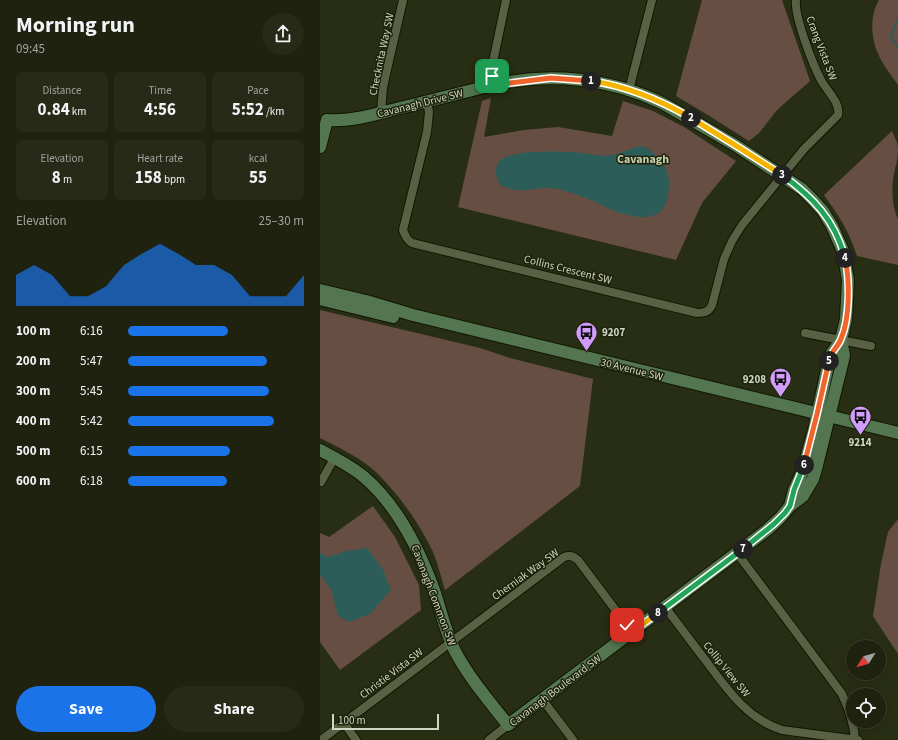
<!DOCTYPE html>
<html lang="en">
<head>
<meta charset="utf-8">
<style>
  body { margin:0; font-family:"Source Sans 3",sans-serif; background:#262a17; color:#f1f3f6; height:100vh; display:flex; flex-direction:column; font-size:15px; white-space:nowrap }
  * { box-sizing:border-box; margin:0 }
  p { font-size:13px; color:#a1a49e }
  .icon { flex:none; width:22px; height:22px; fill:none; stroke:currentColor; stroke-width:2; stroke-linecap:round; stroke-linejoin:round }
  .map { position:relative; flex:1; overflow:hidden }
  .details { display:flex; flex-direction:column; background:#1e220e; width:320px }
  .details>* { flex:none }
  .needle { width:26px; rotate:233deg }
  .tools { position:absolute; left:526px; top:640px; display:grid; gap:8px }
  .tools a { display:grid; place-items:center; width:40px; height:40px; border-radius:50%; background:#1e220e; box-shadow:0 2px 10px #0003,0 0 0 1px #3c3f2e; font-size:20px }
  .scale { position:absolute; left:12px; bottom:10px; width:107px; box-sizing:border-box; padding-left:4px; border:2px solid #d0d5c5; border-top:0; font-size:11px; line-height:14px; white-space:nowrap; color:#d0d5c5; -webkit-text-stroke:3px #1e2409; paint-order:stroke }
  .pin { position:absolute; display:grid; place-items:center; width:34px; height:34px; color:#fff; margin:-17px; border-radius:8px; box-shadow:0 2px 6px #0006 }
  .km { position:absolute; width:20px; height:20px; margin:-10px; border-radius:50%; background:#222; color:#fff; font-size:11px; line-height:20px; text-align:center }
  .round { display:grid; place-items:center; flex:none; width:42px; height:42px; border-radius:21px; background:#262a17 }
  .overview { display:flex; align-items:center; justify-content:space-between; height:68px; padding:0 16px }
  h1 { font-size:22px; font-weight:700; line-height:30px }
  .metrics { display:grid; grid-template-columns:repeat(3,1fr); gap:6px; height:68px; padding:4px 16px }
  .metrics div { display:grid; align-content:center; border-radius:6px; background:#262a17; text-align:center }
  .metrics b { font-size:17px; font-weight:700 }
  .metrics small { font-size:11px; font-weight:400 }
  .metrics p { font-size:11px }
  .chart { height:112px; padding:8px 16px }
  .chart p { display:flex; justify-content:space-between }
  .chart svg { width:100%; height:72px; margin-top:4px; fill:#1a73e8; opacity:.7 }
  .cta { display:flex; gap:8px; margin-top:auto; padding:8px 16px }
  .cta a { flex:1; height:46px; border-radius:24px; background:#1a73e8; color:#fff; font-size:16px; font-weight:700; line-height:46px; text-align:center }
  .cta a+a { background:#262a17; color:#f1f3f6 }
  ul { padding:0 16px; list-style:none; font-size:13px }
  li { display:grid; grid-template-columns:64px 48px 1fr; align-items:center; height:30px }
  li i { height:10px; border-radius:5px; background:#1a73e8 }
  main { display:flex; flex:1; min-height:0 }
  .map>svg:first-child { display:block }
  .green { fill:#664f42 }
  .water { fill:#2d5d59 }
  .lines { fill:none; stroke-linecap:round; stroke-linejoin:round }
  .stream { stroke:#2d5d59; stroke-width:2 }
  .street-casing { stroke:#111600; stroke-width:10 }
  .secondary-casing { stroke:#111600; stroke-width:14 }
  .street { stroke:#596144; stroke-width:8 }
  .secondary { stroke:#537650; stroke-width:12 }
  .split-1-casing { stroke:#fff; stroke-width:8 }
  .split-2-casing { stroke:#fff; stroke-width:8 }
  .split-3-casing { stroke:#fff; stroke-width:8 }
  .split-4-casing { stroke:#fff; stroke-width:8 }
  .split-5-casing { stroke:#fff; stroke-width:8 }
  .split-6-casing { stroke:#fff; stroke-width:8 }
  .split-7-casing { stroke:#fff; stroke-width:8 }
  .split-8-casing { stroke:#fff; stroke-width:8 }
  .split-9-casing { stroke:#fff; stroke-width:8 }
  .split-1 { stroke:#f0652b; stroke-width:5 }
  .split-2 { stroke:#f5b400; stroke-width:5 }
  .split-3 { stroke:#f5b400; stroke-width:5 }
  .split-4 { stroke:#22a559; stroke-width:5 }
  .split-5 { stroke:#f0652b; stroke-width:5 }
  .split-6 { stroke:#f0652b; stroke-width:5 }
  .split-7 { stroke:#22a559; stroke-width:5 }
  .split-8 { stroke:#22a559; stroke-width:5 }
  .split-9 { stroke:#f5b400; stroke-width:5 }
  .labels { text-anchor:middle; stroke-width:3; stroke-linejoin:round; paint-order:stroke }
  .street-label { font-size:11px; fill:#d0d5c5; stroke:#1e2409 }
  .poi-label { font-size:11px; font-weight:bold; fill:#d0d5c5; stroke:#1e2409; text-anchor:start }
  .neighbourhood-label { font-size:12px; font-weight:bold; fill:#c4cdad; stroke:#1e2409 }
</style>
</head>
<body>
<main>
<section class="details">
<div class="overview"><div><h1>Morning run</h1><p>09:45</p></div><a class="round"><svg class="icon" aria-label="share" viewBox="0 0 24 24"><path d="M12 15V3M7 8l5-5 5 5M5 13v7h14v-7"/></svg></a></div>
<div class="metrics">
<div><p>Distance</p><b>0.84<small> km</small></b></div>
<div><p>Time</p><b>4:56</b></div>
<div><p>Pace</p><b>5:52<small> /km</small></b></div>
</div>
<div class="metrics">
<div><p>Elevation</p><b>8<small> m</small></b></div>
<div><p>Heart rate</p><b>158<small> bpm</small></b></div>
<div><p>kcal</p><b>55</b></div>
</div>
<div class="chart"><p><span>Elevation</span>25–30 m</p>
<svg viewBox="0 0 160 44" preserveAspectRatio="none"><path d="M0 44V25L10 19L20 25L30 38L40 38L50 32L60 19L70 12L80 6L90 12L100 19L110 19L120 25L130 38L140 38L150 38L160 25V44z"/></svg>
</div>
<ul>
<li><b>100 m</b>6:16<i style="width:57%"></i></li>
<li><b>200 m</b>5:47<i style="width:79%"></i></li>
<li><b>300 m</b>5:45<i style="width:80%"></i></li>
<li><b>400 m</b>5:42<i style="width:83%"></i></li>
<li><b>500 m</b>6:15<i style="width:58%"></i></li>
<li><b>600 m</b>6:18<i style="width:56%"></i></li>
</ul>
<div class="cta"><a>Save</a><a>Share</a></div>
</section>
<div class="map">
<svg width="578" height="740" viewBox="0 0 578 740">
  <rect width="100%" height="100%" fill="#282e13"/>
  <path class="green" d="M382,0H462L490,81L457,110L439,133L429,141L383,112L356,96Z
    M559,0H578V85C572,76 565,68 560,58C551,41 549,17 559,0Z
    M171,98L164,137L204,130L238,127L292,136L303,101L333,111L364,127L416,161L382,203L356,260L138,207L162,101Z
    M572,131C574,136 578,143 578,148C578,161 575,167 573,179C572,192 572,206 578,219V265L537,256C530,233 518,214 504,195Z
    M0,310L160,348L190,358L273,379L260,486L125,590C121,577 118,564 113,552C100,524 79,495 57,473C41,458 20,448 0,438Z
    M53,506L75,537L99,585L101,610L20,670L0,642V533L9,537Z
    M578,519V654L553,616L561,564L568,532Z"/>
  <path class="water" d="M323,146C336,153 348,165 349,181C350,220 328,222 297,212C286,208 277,202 266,198C256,194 243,190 231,188C219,187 207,192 195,190C190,189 185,187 180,185C175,177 173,164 184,158C196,151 233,151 248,152C260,152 272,155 285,156C299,156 310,147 323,146Z
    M47,548L62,568L71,590L50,614L29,622L18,616L11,589L0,575V553L8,557L26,551Z"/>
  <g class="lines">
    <path class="stream" d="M578,18L571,36L578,48"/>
    <defs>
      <path id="street" d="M173,85L172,67L186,0
        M309,90L332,0
        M107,102L109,112L107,132L83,230C85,236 87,240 92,243L377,313C384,313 389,312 392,305L404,259L412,241L422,225L484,149L518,115C521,103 506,90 501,80C493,65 474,16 476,0
        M61,113L63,87L83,0
        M485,333L551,346
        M1,482L15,457
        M417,553L522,694C529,709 534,723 535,740
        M345,607C359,625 372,643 386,661C407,689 427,719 462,730L538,740
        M222,699L253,740
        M24,723L36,740
        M1,740L244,557C250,555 253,556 258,560L312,632
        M169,740L188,725"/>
      <path id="secondary" d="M0,147L7,120C33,122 59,113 84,107C114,100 143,92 173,85C230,72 289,78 342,103L415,145L482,189L493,200L503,211L512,226L523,251L528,280L526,319L521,340L510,356L494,430L482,473L474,490L470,506
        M0,290L46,301L93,315L578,433
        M0,299L73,317
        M0,450C15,458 31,466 44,477C78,506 99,549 114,590C121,611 126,634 136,653C150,679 170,702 188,725L447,530L460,518L470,506L483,496L493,479L496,469L523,360L524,355L521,340"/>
    </defs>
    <use href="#street" class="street-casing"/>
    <use href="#secondary" class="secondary-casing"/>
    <use href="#street" class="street"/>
    <use href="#secondary" class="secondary"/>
  </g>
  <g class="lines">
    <defs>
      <path id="split-1" d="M172,76L174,85L231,78L271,81"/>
      <path id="split-2" d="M271,81C307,86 340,100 371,118"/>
      <path id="split-3" d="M371,118L415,145L462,175"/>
      <path id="split-4" d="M462,175C493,197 515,220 525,258"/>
      <path id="split-5" d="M509,361C511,351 518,347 521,339C530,318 530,281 525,258"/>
      <path id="split-6" d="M484,465L497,414L509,361"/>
      <path id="split-7" d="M423,549L454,524L465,513L470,506L474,490L484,465"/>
      <path id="split-8" d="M338,613L423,549"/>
      <path id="split-9" d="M307,625L312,632L338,613"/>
    </defs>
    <use href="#split-1" class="split-1-casing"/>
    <use href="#split-2" class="split-2-casing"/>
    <use href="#split-3" class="split-3-casing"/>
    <use href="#split-4" class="split-4-casing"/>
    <use href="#split-5" class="split-5-casing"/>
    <use href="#split-6" class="split-6-casing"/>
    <use href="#split-7" class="split-7-casing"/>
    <use href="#split-8" class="split-8-casing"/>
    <use href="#split-9" class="split-9-casing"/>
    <use href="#split-1" class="split-1"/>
    <use href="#split-2" class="split-2"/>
    <use href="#split-3" class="split-3"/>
    <use href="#split-4" class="split-4"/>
    <use href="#split-5" class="split-5"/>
    <use href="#split-6" class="split-6"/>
    <use href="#split-7" class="split-7"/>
    <use href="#split-8" class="split-8"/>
    <use href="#split-9" class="split-9"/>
  </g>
  <defs>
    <symbol id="bus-pin" viewBox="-11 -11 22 30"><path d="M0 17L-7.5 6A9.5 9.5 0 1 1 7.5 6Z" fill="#d29cfd" stroke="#1e2409"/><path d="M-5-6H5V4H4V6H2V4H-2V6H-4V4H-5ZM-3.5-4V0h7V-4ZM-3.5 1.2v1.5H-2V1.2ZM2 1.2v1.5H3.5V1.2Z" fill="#111"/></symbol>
  </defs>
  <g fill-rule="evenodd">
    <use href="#bus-pin" x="254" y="320" width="25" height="34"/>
    <use href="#bus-pin" x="448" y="366" width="25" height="34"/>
    <use href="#bus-pin" x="528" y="404" width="25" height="34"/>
  </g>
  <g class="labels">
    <g class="street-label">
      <text transform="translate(502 48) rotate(69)" y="4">Crang Vista SW</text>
      <text transform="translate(61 54) rotate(-78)" y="4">Checknita Way SW</text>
      <text transform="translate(100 103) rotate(-14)" y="4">Cavanagh Drive SW</text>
      <text transform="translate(248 269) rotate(14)" y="4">Collins Crescent SW</text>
      <text transform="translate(312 369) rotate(14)" y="4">30 Avenue SW</text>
      <text transform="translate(205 574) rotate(-36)" y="4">Cherniak Way SW</text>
      <text transform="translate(114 595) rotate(69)" y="4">Cavanagh Common SW</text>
      <text transform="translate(407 669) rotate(51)" y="4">Collip View SW</text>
      <text transform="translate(71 673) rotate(-37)" y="4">Christie Vista SW</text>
      <text transform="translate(235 690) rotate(-37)" y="4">Cavanagh Boulevard SW</text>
    </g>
    <g class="poi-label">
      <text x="282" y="336">9207</text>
      <text x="446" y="383" text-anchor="end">9208</text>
      <text x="540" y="446" text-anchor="middle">9214</text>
    </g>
    <g class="neighbourhood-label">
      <text x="323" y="163">Cavanagh</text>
    </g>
  </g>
</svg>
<div class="tools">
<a><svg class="needle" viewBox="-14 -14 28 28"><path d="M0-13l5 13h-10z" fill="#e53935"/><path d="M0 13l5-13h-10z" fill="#a1a49e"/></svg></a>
<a><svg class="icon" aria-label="locate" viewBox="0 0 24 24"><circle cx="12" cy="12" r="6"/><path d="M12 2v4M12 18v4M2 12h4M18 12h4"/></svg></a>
</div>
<div class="scale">100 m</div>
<div class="pin" style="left:172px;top:76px;background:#1e9e55"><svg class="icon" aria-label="arrive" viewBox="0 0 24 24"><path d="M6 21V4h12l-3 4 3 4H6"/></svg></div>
<div class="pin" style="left:307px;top:625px;background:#d93025"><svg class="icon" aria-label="check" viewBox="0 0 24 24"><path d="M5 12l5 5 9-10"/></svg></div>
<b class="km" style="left:271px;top:81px">1</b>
<b class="km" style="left:371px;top:118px">2</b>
<b class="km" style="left:462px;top:175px">3</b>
<b class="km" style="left:525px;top:258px">4</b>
<b class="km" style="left:509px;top:361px">5</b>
<b class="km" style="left:484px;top:465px">6</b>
<b class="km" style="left:423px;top:549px">7</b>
<b class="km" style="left:338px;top:613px">8</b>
</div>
</main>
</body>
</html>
